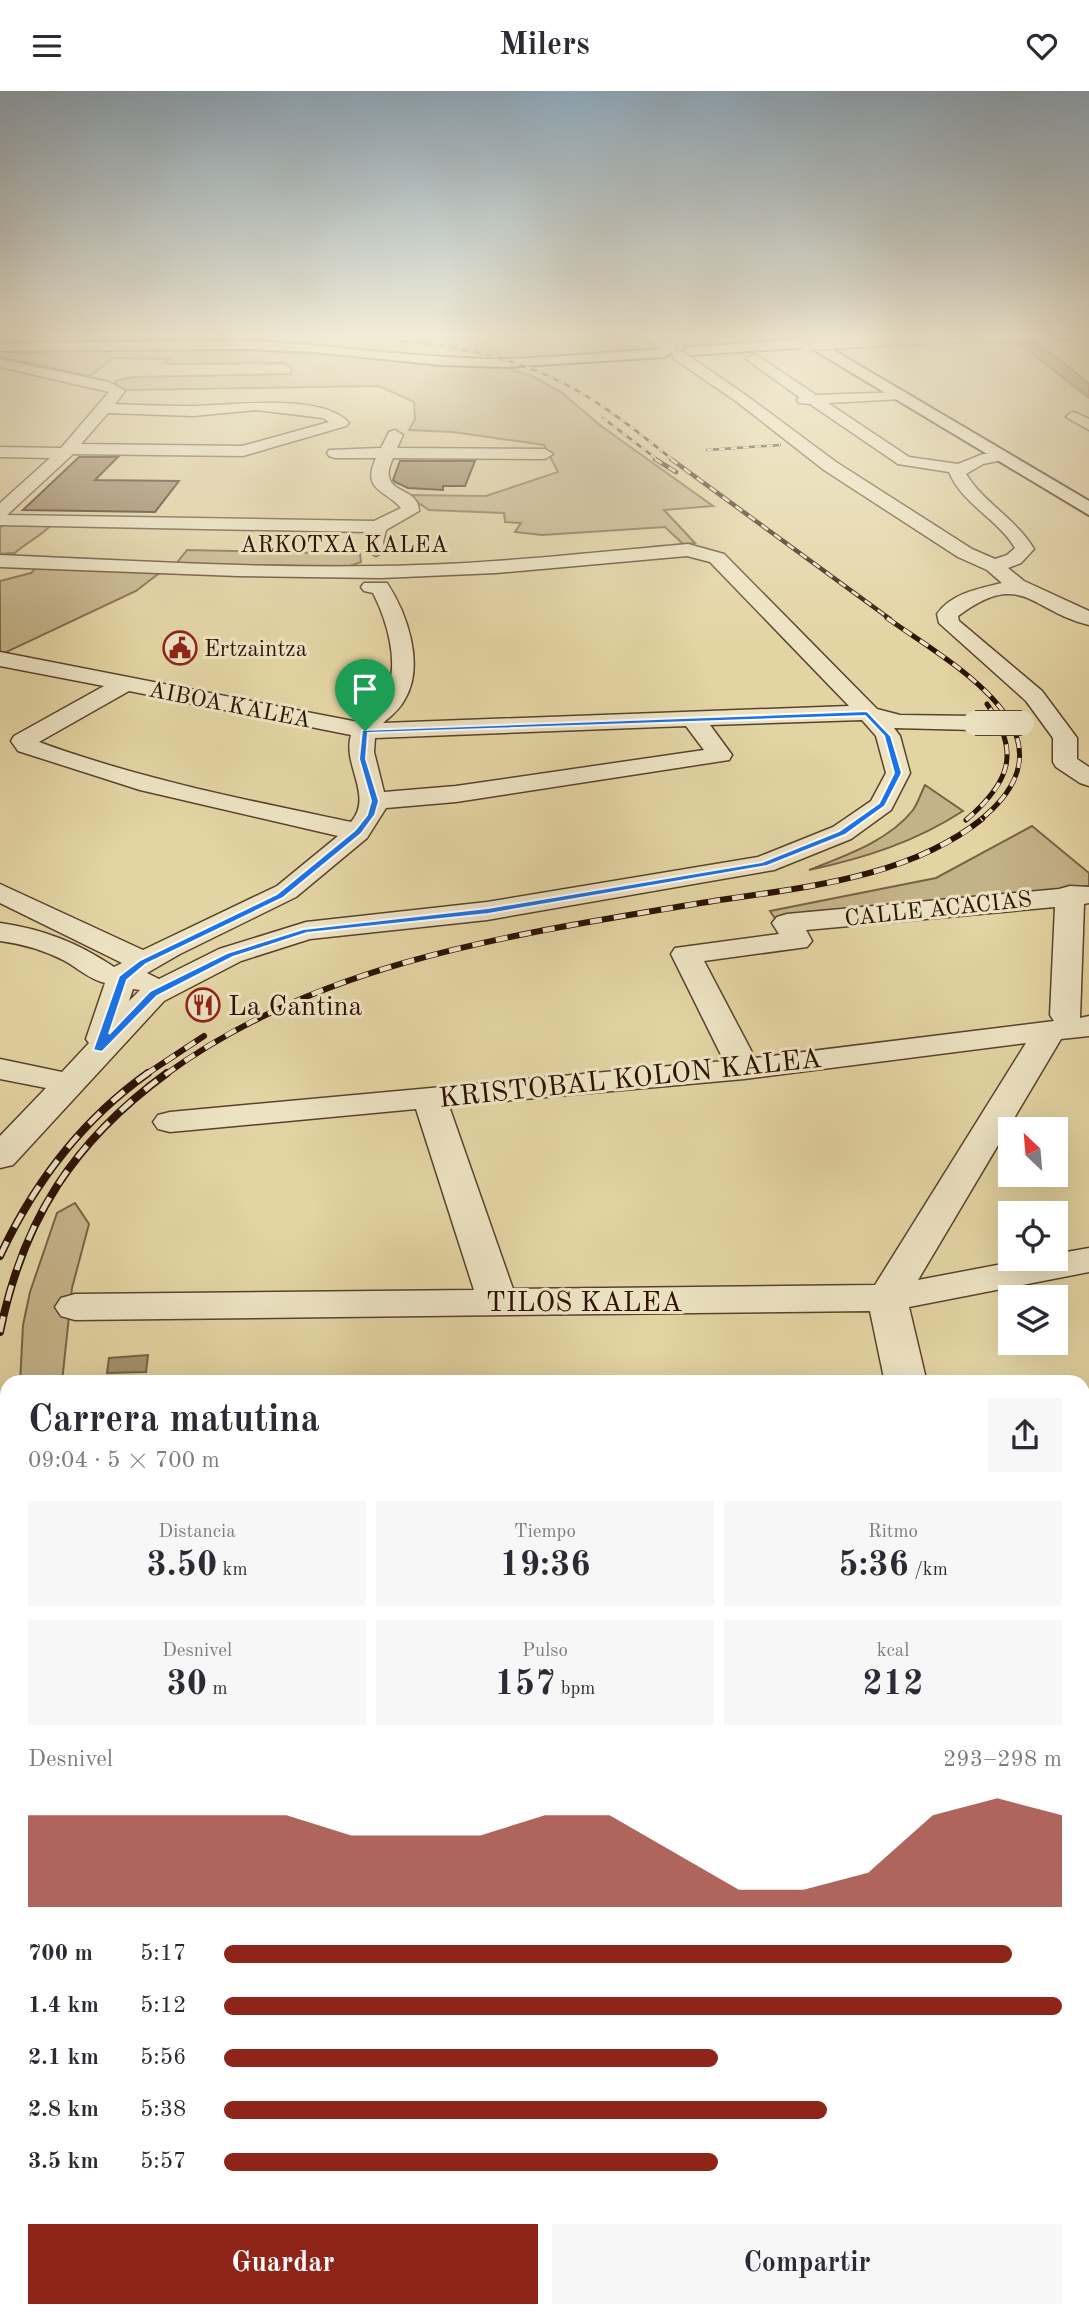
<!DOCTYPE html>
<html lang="es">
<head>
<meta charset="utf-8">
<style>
  body { margin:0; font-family:"Old Standard TT",serif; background:#f7f7f7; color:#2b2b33; height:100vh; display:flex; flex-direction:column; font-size:26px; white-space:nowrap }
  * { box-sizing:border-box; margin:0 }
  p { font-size:23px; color:#7c7c81 }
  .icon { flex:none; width:38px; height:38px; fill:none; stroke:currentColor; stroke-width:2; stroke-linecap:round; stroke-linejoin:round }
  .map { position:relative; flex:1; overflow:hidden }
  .side { position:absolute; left:0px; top:1284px; width:1090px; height:943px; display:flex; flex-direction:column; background:#fff; border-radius:21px 21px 0 0; box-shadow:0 7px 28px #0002 }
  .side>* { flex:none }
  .needle { width:46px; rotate:334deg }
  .controls { position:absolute; left:998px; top:1026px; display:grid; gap:14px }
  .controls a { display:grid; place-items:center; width:70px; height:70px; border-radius:0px; background:#fff; box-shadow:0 7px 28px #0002; font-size:35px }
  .pin { position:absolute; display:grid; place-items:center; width:60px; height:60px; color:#fff; margin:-72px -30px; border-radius:50% 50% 50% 0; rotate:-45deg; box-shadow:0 0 7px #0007 }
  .pin .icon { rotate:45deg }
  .round { display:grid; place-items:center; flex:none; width:74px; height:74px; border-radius:0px; background:#f7f7f7 }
  .overview { display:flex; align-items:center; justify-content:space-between; height:119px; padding:0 28px }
  h1 { font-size:38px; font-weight:800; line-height:52px }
  .metrics { display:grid; grid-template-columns:repeat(3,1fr); gap:10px; height:119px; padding:7px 28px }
  .metrics div { display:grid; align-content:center; border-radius:0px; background:#f7f7f7; text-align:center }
  .metrics b { font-size:35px; font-weight:800 }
  .metrics small { font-size:19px; font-weight:400 }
  .metrics p { font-size:19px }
  .chart { height:196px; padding:14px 28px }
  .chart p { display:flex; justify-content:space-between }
  .chart svg { width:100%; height:126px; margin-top:7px; fill:#8f2418; opacity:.7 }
  .cta { display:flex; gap:14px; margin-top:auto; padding:14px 28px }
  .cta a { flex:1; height:80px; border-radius:0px; background:#8f2418; color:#fff; font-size:28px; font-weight:800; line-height:80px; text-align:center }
  .cta a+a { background:#f7f7f7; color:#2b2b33 }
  ul { padding:0 28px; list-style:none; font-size:23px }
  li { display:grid; grid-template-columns:112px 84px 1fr; align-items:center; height:52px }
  li i { height:18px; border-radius:9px; background:#8f2418 }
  header { display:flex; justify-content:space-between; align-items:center; height:91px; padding:0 28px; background:#fff; font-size:32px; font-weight:800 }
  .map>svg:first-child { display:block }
  .green { fill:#c4b388; stroke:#786246; stroke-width:2 }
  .water { fill:#a5926d; stroke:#755e43; stroke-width:2 }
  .building { fill:#8c7656; stroke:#2d1103; stroke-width:2 }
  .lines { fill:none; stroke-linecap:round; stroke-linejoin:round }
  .street-casing { stroke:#5a422b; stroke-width:3 }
  .secondary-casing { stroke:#2d1103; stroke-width:4 }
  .street { fill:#ede3c3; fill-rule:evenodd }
  .secondary { fill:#ede3c3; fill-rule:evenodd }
  .rail-far6-casing { stroke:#2d1103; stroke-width:2.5 }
  .rail-far5-casing { stroke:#2d1103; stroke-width:4.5 }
  .rail-far4-casing { stroke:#2d1103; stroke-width:5 }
  .rail-far3-casing { stroke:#2d1103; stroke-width:6 }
  .rail-far2-casing { stroke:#2d1103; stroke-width:8 }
  .rail-far1-casing { stroke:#2d1103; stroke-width:10 }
  .rail-casing { stroke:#2d1103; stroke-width:11 }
  .rail-far6 { stroke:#ede3c3; stroke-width:2; stroke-dasharray:6; stroke-linecap:butt }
  .rail-far5 { stroke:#ede3c3; stroke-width:2.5; stroke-dasharray:8; stroke-linecap:butt }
  .rail-far4 { stroke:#ede3c3; stroke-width:3.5; stroke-dasharray:10; stroke-linecap:butt }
  .rail-far3 { stroke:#ede3c3; stroke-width:4.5; stroke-dasharray:12; stroke-linecap:butt }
  .rail-far2 { stroke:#ede3c3; stroke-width:5; stroke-dasharray:16; stroke-linecap:butt }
  .rail-far1 { stroke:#ede3c3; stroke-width:7; stroke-dasharray:20; stroke-linecap:butt }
  .rail { stroke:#ede3c3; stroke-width:9; stroke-dasharray:25; stroke-linecap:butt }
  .street-bridge-casing { stroke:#5a422b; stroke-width:26; stroke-linecap:butt }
  .secondary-bridge-casing { stroke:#2d1103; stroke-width:17; stroke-linecap:butt }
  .street-bridge { stroke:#ede3c3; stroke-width:24 }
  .secondary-bridge { stroke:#ede3c3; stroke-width:15 }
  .route { fill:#1a73e8; stroke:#fff; stroke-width:2; fill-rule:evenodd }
  .labels { text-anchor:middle; stroke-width:6; stroke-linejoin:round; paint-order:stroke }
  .far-street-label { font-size:23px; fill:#2d1103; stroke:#ede3c3 }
  .far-poi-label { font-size:23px; fill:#2d1103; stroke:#ede3c3; text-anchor:start }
  .poi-label { font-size:28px; fill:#2d1103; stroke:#ede3c3; text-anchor:start }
  .street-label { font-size:28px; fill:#2d1103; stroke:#ede3c3 }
</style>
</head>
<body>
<header><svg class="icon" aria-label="menu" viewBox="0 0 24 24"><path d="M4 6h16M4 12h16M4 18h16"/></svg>Milers<svg class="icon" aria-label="heart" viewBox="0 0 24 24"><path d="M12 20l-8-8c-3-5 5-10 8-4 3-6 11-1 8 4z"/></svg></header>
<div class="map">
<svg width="1089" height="2227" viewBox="0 0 1089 2227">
  <rect width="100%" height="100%" fill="#e3d4a3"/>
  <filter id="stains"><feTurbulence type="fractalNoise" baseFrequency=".00286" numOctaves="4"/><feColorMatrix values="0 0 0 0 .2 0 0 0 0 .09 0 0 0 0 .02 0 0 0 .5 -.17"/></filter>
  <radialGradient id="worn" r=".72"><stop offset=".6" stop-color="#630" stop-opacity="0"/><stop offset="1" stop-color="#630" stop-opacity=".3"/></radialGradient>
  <path class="green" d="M0,243L237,247L259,251H0Z
    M320,243H583L600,248L633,244L658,256L511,268L429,253Z
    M660,243H771L782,248L691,256L681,255Z
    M8,259H238L348,265L420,273L496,274L532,285L561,301L601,335L713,415L664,419L695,452L683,453L665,436L542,444L515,441L521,432L505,431L504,422L429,419L407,404L486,405L558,381L544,354L453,341L409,339L415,328L414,311L379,295L125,299L116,294L115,290L133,286L290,283L292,278L284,272L173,273L164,272L169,268L113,267L90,285L0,266V261Z
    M3,433L51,434C40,446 27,451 15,462L0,463V438Z
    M187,459L360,463L361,471L350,475L176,473Z
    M40,473L166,477L136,500L0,564V490L31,482Z
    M925,694L963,720C915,751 865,767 809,779C844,765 889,750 913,719C918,712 921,702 925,694Z
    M1032,735L1089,782V795L776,829L770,820L936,787Z
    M75,1112L89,1133L72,1197L62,1291L20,1292L23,1234L30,1201L57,1122Z"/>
  <path class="water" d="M1007,243C1038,248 1065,272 1089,293V307Z
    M148,1264L146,1281L107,1282L109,1267Z"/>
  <path class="building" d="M79,366H118L95,389L179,390L155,421L23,419Z
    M400,370H475L465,395H443V399L408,397L395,391L393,389Z"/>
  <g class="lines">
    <defs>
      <path id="street" d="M639,243H654L676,255V260L683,261L747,305L836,371L972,458L995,468L1007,464L1015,457C998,428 962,413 949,381L898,373L810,313L799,312L797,309L799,306L746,268L753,264L758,265L816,304L906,301L908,304L906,307L901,308L828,312L909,366L958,373L983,363L1007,362L1009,365L1007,368L983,373L966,383C984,412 1016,428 1034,458L1021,472L1008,477L1024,490L1089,520V534C1030,520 1022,477 958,525L959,530L1042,600L1077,647V668L1089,676V695L1080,692L1056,676L1053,671V647L1026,610L939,532L937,523C952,502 978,498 1002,492L987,479L958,466L824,379L737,311L673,267V262L666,261Z
        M0,268L109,291L125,300L115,313C140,314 166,315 191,315C229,315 322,301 349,332L346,335L243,365L73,363L7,424L374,430L401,417C385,398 361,400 376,367H335L329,365L327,362L329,359L381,357L389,341L395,339L403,344L397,357L545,358L553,363L545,368L393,367C375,406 419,393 419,420L386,439L383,451L385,459L376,465L367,459V441L0,434V412L50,367L0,366V356L61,357L109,301L0,276ZM256,319L323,327L329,331L242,355L81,353L108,322L193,325Z
        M1074,321L1089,328V339L1066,326L1069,323Z
        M688,453L724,463L877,618L900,624L975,625L983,627L987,632L983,637L975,639L894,637L900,645L910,682L891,719L851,748L774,779L487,829L310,848L241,870L164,910L13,1074L0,1077V1045L46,997L0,988V968L62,981L89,952L86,948L105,892C89,888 79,878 65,870C44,859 23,853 0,850V832C43,838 78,852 114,876L122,872L0,812V793L143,859L277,795L338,745L140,699L18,660L11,650L14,645L104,595L0,575V561L358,631C366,621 378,614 385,604C401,575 387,529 373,502L364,500L361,496L364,492H387C407,522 425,574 405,608C400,618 391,625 383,632L849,615L710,471L687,465L496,482L381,487L238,485L0,476V464C139,470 279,479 419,474C509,471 598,461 688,453ZM129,600L351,644C342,674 374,705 351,731C246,709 140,688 39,651ZM862,629L876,645L886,682L871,710L833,736L758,766L487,811L306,831L219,858L159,888L147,882L180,863L296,806L367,747L386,717L456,711L729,669L732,664L710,634ZM686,635L704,659L456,695L384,701L374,661L375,647ZM133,898L140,899L129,910Z
        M1070,795L1089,796V812L1084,813L1080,927L1089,925V945L1061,948L918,1189L1034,1167H1055V1163L1089,1157V1181L909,1216L927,1292H885L870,1220L75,1229L61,1225L55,1216L61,1207L75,1203L474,1199L416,1018L170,1041L158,1038L153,1031L158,1024L170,1021L724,970L671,863L675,857L779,843L772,832L777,826L787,823L1059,798ZM1055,816L1050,924L1054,930L755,967L704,870L807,856L812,850L806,839ZM1026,952L875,1194L513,1198L449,1015L744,988Z
        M1083,1451H1089V1487H1083Z
        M0,1481H7V1521L0,1519Z
        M1083,1566L1089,1568V1609L1083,1607Z
        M1083,2042L1089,2044V2108L1083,2105Z
        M1083,2164L1089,2166V2227H1074L1060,2221H1083Z
        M123,2221H189L190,2227H122Z
        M760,2221H827L829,2227H761Z"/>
      <path id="secondary" d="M790,243H806L1089,410V424L809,256L690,264L683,260L690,256L797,249Z
        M1032,243H1089V249L1039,247Z
        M250,250C335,254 420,268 505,268C558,267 611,261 664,258L671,262L664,266L506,276L442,274L315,261L250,258L0,260V252Z"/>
    </defs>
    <use href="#street" class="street-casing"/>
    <use href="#secondary" class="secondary-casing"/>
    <use href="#street" class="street"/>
    <use href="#secondary" class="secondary"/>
    <defs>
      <path id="rail-far6" d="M229,243L299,244
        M289,243C381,246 481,249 565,293C604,313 639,342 673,369
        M603,327L658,369
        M707,359L780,354"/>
      <path id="rail-far5" d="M655,368L676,381
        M671,368L890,528"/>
      <path id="rail-far4" d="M887,527C953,574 1086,644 980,729
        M966,729C1009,692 1022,662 987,613"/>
      <path id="rail-far3" d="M145,984L204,945
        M165,984C319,871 511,844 695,813C791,797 903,791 982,728"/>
      <path id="rail-far2" d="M0,1165C34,1092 82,1029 148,982
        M0,1241C23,1128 74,1050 167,982"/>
      <path id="rail-far1" d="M0,1320L7,1356
        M0,1414L7,1431"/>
      <path id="rail" d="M1083,2121L1089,2124
        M1083,2155L1089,2158"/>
    </defs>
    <use href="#rail-far6" class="rail-far6-casing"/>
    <use href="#rail-far5" class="rail-far5-casing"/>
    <use href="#rail-far4" class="rail-far4-casing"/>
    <use href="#rail-far3" class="rail-far3-casing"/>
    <use href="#rail-far2" class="rail-far2-casing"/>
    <use href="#rail-far1" class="rail-far1-casing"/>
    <use href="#rail" class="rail-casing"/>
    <use href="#rail-far6" class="rail-far6"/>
    <use href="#rail-far5" class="rail-far5"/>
    <use href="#rail-far4" class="rail-far4"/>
    <use href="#rail-far3" class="rail-far3"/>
    <use href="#rail-far2" class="rail-far2"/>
    <use href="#rail-far1" class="rail-far1"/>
    <use href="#rail" class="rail"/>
    <defs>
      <path id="street-bridge" d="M975,632H1022"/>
      <path id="secondary-bridge" d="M807,252L943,244L1039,243"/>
    </defs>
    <use href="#street-bridge" class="street-bridge-casing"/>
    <use href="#secondary-bridge" class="secondary-bridge-casing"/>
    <use href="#street-bridge" class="street-bridge"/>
    <use href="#secondary-bridge" class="secondary-bridge"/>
  </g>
  <linearGradient id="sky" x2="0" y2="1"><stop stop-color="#8da6b7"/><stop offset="0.44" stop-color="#f2ecd6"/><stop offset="1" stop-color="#f2ecd6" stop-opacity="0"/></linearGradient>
  <rect width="1089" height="555" fill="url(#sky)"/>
  <path class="route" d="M867,620L891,645L902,682L885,715L845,744L767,775L488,823L307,842L233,866L157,905L102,961L93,959L119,885L140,869L277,803L355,739L367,724L371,710L359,668L362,639ZM865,625L884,645L894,682L879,712L839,740L762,771L488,817L303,838L227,862L150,900L109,943L127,889L146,873L283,807L361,743L375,724L379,710L366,668L368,642Z"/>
  <defs>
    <symbol id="civic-ring" viewBox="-11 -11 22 22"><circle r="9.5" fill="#ede3c3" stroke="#8f2418" stroke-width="1.5"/><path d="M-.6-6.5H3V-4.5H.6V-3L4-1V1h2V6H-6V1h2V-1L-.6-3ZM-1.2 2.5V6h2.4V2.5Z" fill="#8f2418"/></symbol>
    <symbol id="restaurant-ring" viewBox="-11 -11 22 22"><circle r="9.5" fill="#ede3c3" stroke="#8f2418" stroke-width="1.5"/><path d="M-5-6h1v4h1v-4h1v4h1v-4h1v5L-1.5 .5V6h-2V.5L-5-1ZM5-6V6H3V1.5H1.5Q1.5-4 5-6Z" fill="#8f2418"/></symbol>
  </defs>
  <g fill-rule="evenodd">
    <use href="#civic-ring" x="161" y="538" width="38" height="38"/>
    <use href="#restaurant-ring" x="184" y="895" width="38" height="38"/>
  </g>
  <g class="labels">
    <g class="far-street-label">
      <text x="344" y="461">ARKOTXA KALEA</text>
      <text transform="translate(230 613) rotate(11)" y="8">AIBOA KALEA</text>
      <text transform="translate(938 817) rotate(-6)" y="8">CALLE ACACIAS</text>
    </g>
    <g class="far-poi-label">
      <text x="204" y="565">Ertzaintza</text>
    </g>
    <g class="poi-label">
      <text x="228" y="924">La Cantina</text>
    </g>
    <g class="street-label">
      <text transform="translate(630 986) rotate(-6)" y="10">KRISTOBAL KOLON KALEA</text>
      <text x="584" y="1220">TILOS KALEA</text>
    </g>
  </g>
  <rect width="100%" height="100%" filter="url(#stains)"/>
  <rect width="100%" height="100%" fill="url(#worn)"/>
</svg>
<div class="controls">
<a><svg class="needle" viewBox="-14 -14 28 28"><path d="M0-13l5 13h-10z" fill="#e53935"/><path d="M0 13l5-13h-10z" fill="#7c7c81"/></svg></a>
<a><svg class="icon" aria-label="locate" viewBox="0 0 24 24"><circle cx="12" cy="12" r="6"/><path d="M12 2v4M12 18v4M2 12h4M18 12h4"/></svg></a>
<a><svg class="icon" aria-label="layers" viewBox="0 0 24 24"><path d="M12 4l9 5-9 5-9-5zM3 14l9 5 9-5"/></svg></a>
</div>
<div class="pin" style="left:365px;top:640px;background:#1e9e55"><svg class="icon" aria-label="arrive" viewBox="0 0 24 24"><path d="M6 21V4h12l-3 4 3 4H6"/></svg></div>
<section class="side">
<div class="overview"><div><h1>Carrera matutina</h1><p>09:04 · 5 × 700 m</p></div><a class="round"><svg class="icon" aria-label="share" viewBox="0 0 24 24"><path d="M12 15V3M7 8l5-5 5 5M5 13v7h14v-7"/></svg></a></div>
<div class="metrics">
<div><p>Distancia</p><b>3.50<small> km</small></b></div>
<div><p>Tiempo</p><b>19:36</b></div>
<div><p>Ritmo</p><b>5:36<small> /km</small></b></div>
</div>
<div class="metrics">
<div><p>Desnivel</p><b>30<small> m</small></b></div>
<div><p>Pulso</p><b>157<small> bpm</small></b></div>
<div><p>kcal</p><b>212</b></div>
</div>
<div class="chart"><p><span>Desnivel</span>293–298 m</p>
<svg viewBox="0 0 160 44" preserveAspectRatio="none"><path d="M0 44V12L10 12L20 12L30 12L40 12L50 19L60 19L70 19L80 12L90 12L100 25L110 38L120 38L130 32L140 12L150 6L160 12V44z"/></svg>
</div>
<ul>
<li><b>700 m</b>5:17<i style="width:94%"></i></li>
<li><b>1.4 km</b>5:12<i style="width:100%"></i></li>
<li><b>2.1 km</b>5:56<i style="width:59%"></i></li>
<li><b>2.8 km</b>5:38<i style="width:72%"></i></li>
<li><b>3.5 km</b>5:57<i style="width:59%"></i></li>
</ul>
<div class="cta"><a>Guardar</a><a>Compartir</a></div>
</section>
</div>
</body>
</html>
